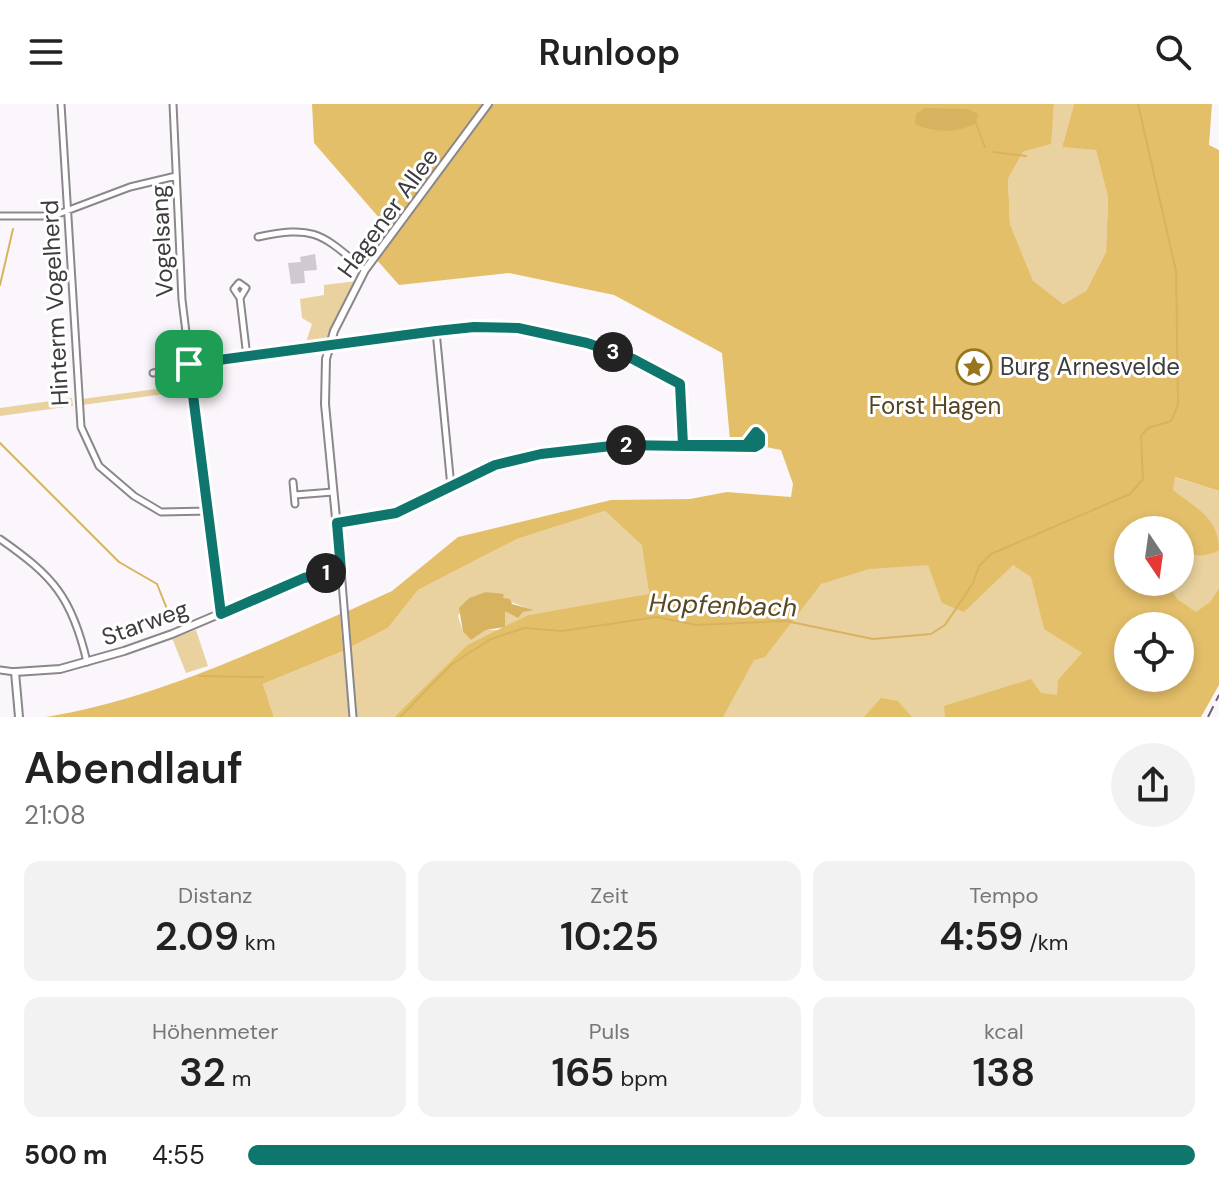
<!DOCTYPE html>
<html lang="de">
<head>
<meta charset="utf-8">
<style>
  body { margin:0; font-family:"DM Sans",sans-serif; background:#f2f2f2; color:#222; height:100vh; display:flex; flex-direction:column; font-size:30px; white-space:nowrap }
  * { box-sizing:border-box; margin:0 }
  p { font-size:26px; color:#767676 }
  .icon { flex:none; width:44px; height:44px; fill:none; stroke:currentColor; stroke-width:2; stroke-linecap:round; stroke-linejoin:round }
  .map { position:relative; height:613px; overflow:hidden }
  .sheet { display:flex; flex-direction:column; background:#fff; flex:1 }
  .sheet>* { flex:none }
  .needle { width:52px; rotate:167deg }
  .controls { position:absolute; left:1114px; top:412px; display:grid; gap:16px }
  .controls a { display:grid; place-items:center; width:80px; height:80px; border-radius:50%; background:#fff; box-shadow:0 4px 12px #0003; font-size:40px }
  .pin { position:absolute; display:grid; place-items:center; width:68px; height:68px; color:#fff; margin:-34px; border-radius:16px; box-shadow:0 4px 12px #0006 }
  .km { position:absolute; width:40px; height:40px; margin:-20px; border-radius:50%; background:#222; color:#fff; font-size:22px; line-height:40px; text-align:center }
  .round { display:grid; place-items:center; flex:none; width:84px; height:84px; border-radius:42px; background:#f2f2f2 }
  .summary { display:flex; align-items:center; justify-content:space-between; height:136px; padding:0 24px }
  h1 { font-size:44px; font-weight:600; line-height:60px }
  .figures { display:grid; grid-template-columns:repeat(3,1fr); gap:12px; height:136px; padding:8px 24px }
  .figures div { display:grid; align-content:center; border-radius:16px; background:#f2f2f2; text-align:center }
  .figures b { font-size:40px; font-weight:600 }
  .figures small { font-size:22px; font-weight:400 }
  .figures p { font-size:22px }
  ul { padding:0 24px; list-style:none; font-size:26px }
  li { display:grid; grid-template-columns:128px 96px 1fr; align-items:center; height:60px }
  li i { height:20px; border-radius:10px; background:#0f766e }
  header { display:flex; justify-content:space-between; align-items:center; height:104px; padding:0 24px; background:#fff; font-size:36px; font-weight:600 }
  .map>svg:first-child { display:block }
  .green { fill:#e9d29f; fill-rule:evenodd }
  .forest { fill:#e4bf6a; fill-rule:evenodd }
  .water { fill:#d8b35f }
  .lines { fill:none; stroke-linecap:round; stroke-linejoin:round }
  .stream { stroke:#d8b35f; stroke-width:2 }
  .building { fill:#cfcacf }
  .minor-casing { stroke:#8b878b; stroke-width:9 }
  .tertiary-casing { stroke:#8b878b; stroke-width:10 }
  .minor { stroke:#fff; stroke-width:5 }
  .tertiary { stroke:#fff; stroke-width:6 }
  .rail { stroke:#686668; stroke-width:2; stroke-dasharray:12 6; stroke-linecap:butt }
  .route-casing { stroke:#fff; stroke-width:16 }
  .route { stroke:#0f766e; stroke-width:10 }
  .labels { text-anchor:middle; stroke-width:6; stroke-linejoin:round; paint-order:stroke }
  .street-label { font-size:24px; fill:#3e3c3e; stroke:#fff }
  .poi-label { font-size:24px; fill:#3e3c3e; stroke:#fff; text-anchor:start }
  .park-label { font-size:24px; fill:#544420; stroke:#fff }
  .water-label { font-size:26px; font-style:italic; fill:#564622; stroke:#fff }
</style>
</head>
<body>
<header><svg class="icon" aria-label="menu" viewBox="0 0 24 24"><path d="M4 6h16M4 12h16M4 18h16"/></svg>Runloop<svg class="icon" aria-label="search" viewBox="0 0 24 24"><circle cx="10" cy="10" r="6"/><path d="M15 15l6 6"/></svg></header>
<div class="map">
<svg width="1219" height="613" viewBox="0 0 1219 613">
  <rect width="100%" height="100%" fill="#fbf6fb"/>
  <path class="green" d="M1054,0H1074L1062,43L1096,45L1108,94L1106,148L1086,187L1063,200L1033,178L1010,120L1008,75L1023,48L1050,40Z
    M357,177L327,239L305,241L312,220L302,214L300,195L324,191V181Z
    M186,281L187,287L82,301V295Z
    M72,294L73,302L0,312V304Z
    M1174,373L1219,387V484L1210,498L1193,613H423L520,527ZM1128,426H1180V478H1128ZM1128,522H1180V574H1128Z
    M605,407L643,441L649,491L528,511L505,523L504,507L532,506L485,488L469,494L458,512L463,528L471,536L486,526H498L467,541L394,613H274L263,580L343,547L340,510L348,507L351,542L388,524L418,486L517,435Z
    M196,526L208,562L186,569L172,534Z"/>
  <path class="forest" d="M312,0H1054L1051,40L1023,48L1008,75L1010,120L1033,177L1063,200L1086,187L1106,148L1108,94L1096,46L1062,43L1074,0H1212L1209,41L1219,46V387L1175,373L1173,386C1197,405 1219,414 1219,446C1204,454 1194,453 1180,444V426H1128V478H1167L1177,495L1196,508L1210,498L1219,484V581L1201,613H945L944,602L1031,575L1041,589L1057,591L1058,576L1082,549L1044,525L1031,473L1013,461L964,508L942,499L928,461L869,465L821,480L765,553L754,556L723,613H394L467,541L528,511L649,490L642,441L605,407L517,435L418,486L388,524L350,543L348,507L392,487L458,433L611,396L690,395L727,388L791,393L793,380L781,346L730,336L722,249L614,191L509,169L399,181L376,155L394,131L314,39ZM1128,522H1180V574H1128Z
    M340,510L343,547L263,580L274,613H46C148,597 246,551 340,510Z
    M881,594L898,597L912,613H864Z"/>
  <path class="water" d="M925,4L968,5L978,10L976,19C959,29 933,29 915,20L916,10Z
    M485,488L504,490L503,494L510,495L512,500L534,506L523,508L518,514L505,507V523L486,526L471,536L463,528L459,504L469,494Z"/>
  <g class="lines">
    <path class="stream" d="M976,19L985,43
      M993,48L1026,52
      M0,181L13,125
      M0,339L119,458L157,480L171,515
      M199,572L264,573
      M400,613L452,560L491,535L524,524L562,527L657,513L696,521L786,517L873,535L931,530L945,521L973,479L979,462L991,450L1130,390L1143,375L1141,332L1148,324L1171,317L1178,301L1176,167L1138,0"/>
  </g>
  <path class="building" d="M315,150L317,166L304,167L305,179L291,180L288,159L301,158L300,153Z"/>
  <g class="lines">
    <defs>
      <path id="minor" d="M61,0L81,323L99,362L134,392L161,408L209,407
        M173,0L182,196L221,510
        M0,112H53L130,83L176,72
        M258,133C316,121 321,130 365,166
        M240,194L234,185L239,179L246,184L240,194L247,253
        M436,227L451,383
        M189,260L436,227L474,223L518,224L587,239L633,255L680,280L683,341
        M153,269L190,262
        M293,378L295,400
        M295,391L333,388
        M337,419L396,409L495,361L541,350L620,341L755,343L760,340V332L756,328L746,341
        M0,435C53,472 72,493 87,558
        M341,466L353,613
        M0,566L15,568"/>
      <path id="tertiary" d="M19,613L15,568L60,565L124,547L172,530L304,474L341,466L325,300L326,255L334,227L365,166L488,0"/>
    </defs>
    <use href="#minor" class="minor-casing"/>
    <use href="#tertiary" class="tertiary-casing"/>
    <use href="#minor" class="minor"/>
    <use href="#tertiary" class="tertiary"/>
    <path class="rail" d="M1208,613L1219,591"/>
  </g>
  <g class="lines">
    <defs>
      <path id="route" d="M189,260L221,510L304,474L341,466L337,419L396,409L495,361L541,350L620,341L755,343L760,340V332L756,328L746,341H683L680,280L633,255L587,239L518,224L474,223L436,227L189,260"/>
    </defs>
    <use href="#route" class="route-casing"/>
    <use href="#route" class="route"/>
  </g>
  <defs>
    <symbol id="sight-ring" viewBox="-11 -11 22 22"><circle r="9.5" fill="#fff" stroke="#98761f" stroke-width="1.5"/><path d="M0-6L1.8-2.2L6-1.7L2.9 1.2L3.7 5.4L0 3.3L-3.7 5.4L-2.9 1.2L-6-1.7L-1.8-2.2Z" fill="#98761f"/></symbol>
  </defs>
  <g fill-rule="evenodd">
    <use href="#sight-ring" x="954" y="243" width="40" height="40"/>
  </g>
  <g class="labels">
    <g class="street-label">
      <text transform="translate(388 109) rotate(-54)" y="8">Hagener Allee</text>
      <text transform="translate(162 137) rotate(-93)" y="8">Vogelsang</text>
      <text transform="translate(55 199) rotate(-93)" y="8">Hinterm Vogelherd</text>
      <text transform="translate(145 519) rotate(-20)" y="8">Starweg</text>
    </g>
    <g class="poi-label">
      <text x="1000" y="271">Burg Arnesvelde</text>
    </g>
    <g class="park-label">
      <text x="935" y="310">Forst Hagen</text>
    </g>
    <g class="water-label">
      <text transform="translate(723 501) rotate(2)" y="9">Hopfenbach</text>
    </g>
  </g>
</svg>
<div class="controls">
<a><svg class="needle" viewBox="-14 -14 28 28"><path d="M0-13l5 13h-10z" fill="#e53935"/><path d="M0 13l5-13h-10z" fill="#767676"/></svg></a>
<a><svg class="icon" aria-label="locate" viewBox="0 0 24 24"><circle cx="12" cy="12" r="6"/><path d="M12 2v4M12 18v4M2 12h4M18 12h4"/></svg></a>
</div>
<div class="pin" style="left:189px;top:260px;background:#1e9e55"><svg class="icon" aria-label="arrive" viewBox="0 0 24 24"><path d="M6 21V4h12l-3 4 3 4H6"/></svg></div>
<b class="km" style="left:326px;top:469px">1</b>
<b class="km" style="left:626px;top:341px">2</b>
<b class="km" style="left:613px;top:248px">3</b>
</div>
<section class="sheet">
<div class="summary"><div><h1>Abendlauf</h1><p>21:08</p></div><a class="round"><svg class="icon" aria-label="share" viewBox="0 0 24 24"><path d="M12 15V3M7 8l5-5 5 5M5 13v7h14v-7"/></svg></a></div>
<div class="figures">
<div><p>Distanz</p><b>2.09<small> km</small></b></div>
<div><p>Zeit</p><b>10:25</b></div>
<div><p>Tempo</p><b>4:59<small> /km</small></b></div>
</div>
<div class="figures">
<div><p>Höhenmeter</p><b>32<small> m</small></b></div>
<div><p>Puls</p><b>165<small> bpm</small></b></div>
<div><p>kcal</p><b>138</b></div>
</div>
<ul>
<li><b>500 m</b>4:55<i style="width:100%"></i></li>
</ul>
</section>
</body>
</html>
